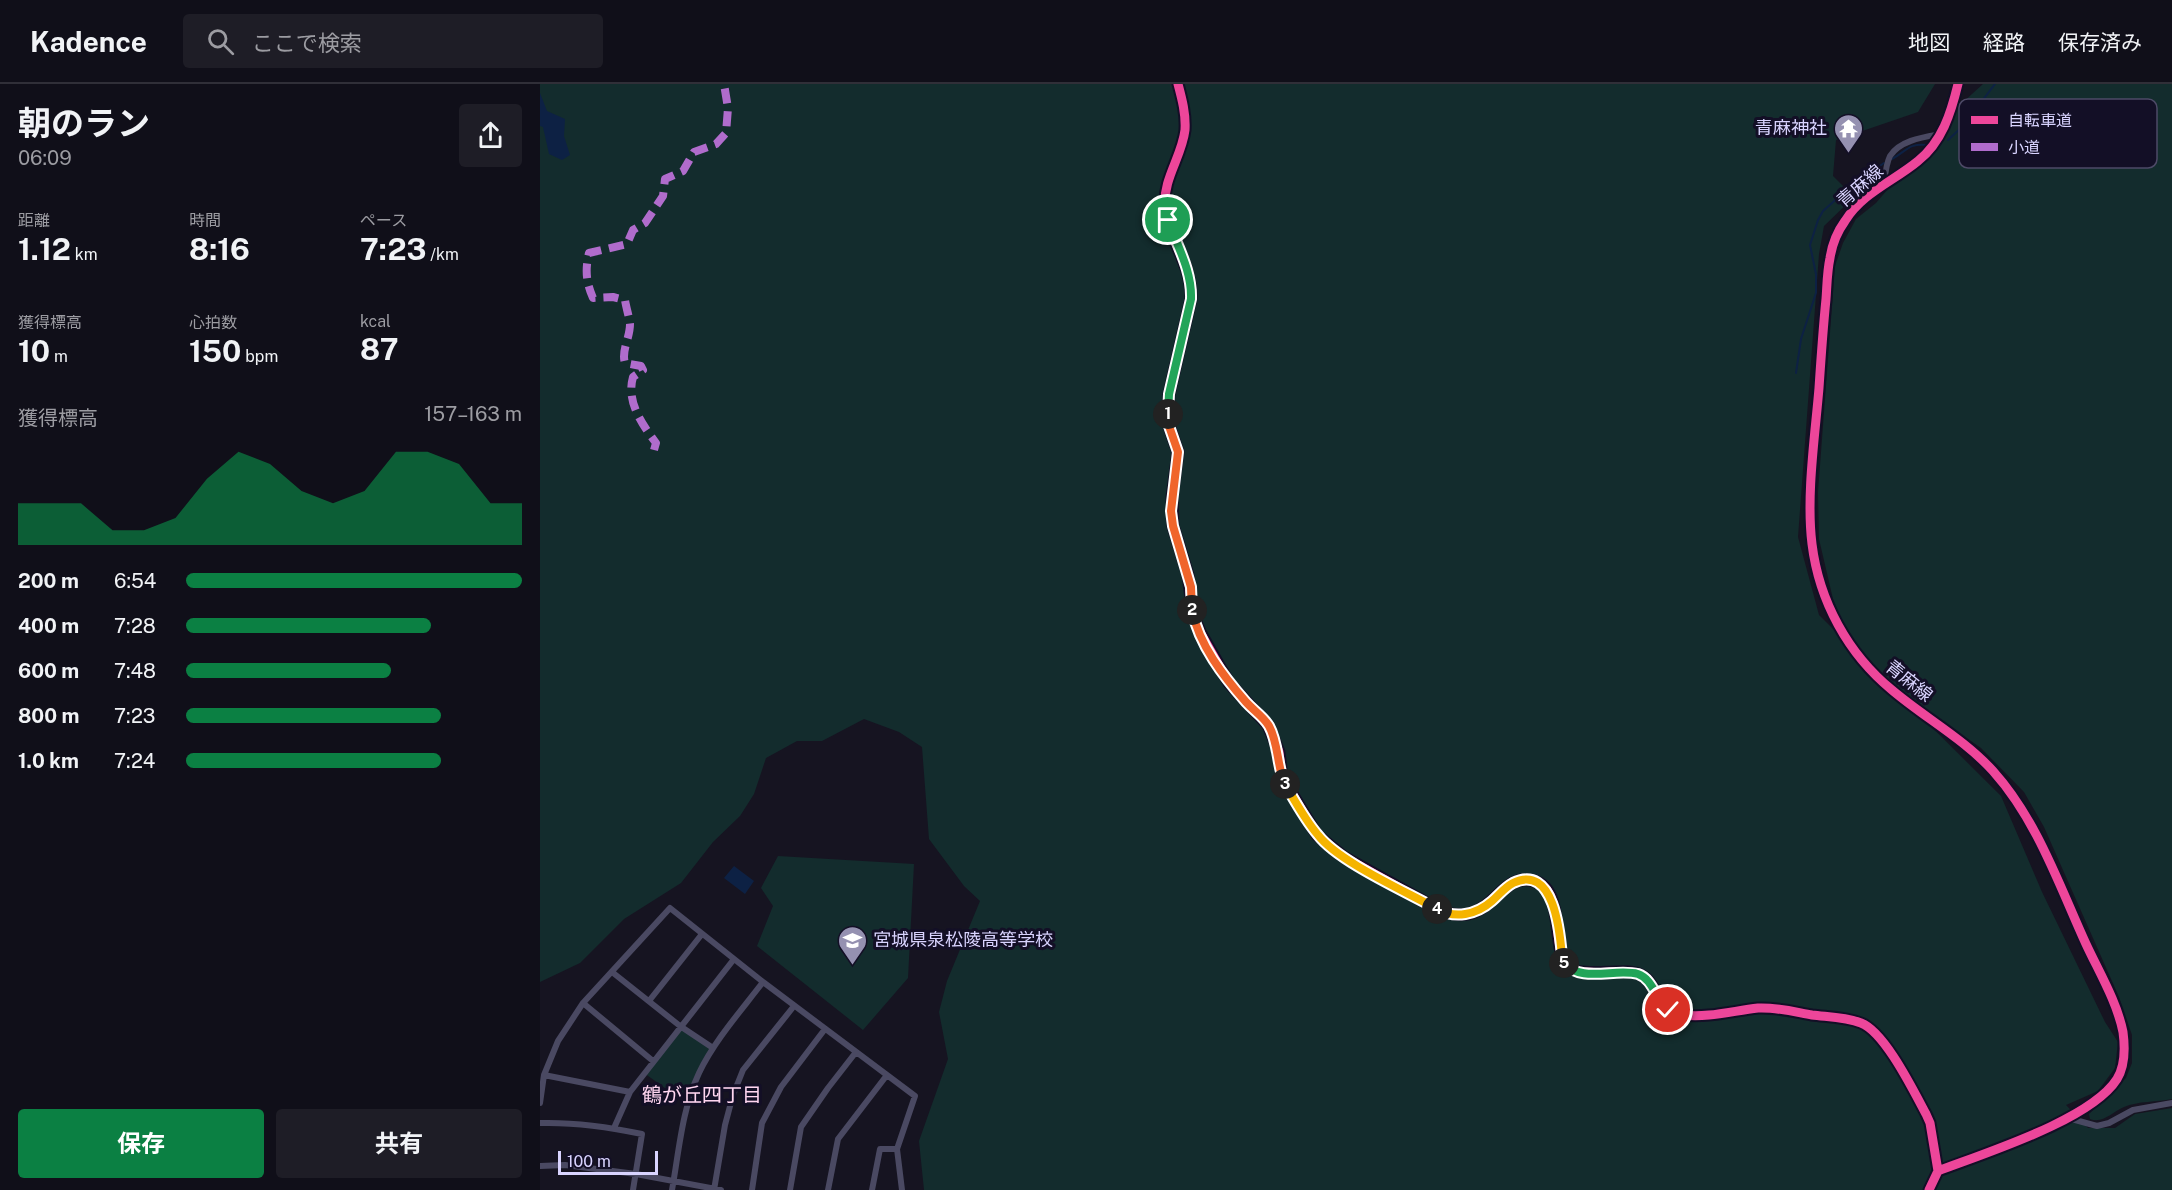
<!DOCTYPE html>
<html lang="ja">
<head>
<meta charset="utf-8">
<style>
  body { margin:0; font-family:"Public Sans","Noto Sans JP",sans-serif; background:#1e1d26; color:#f1f3f6; height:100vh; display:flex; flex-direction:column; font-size:22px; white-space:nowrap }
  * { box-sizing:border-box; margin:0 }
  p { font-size:20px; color:#9c9ca2 }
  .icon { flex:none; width:33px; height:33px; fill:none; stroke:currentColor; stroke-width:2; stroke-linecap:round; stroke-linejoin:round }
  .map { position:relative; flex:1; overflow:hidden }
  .details { display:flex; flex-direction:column; background:#100f19; width:540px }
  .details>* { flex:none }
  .scale { position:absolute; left:18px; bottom:15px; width:100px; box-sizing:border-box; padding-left:6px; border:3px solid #d9d4ff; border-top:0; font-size:16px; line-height:21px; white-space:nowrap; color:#d9d4ff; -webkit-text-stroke:4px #130f26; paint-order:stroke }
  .pin { position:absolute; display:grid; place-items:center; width:51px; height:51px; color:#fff; margin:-26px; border:3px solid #fff; border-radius:50%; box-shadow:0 2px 6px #0007 }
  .km { position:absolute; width:30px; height:30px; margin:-15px; border-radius:50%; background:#222; color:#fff; font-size:16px; line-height:30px; text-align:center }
  .round { display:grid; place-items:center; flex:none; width:63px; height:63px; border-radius:6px; background:#1e1d26 }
  .summary { display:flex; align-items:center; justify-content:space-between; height:102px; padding:0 18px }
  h1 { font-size:33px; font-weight:700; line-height:45px }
  .stats { display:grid; grid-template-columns:repeat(3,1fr); gap:9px; height:102px; padding:6px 18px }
  .stats div { display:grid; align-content:center }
  .stats b { font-size:30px; font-weight:700 }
  .stats small { font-size:16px; font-weight:400 }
  .stats p { font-size:16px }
  .chart { height:168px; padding:12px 18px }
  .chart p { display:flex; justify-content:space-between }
  .chart svg { width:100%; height:108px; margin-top:6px; fill:#0b8043; opacity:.7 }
  .primary-button { display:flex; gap:12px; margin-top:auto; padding:12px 18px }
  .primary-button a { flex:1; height:69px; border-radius:6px; background:#0b8043; color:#fff; font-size:24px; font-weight:700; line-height:69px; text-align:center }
  .primary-button a+a { background:#1e1d26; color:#f1f3f6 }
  ul { padding:0 18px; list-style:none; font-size:20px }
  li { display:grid; grid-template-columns:96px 72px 1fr; align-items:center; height:45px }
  li i { height:15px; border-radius:8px; background:#0b8043 }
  header { display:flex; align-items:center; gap:36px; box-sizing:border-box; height:84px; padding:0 30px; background:#100f19; border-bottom:2px solid #302f38 }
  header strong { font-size:28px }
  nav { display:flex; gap:33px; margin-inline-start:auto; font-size:21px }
  .search { width:420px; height:54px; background:#1e1d26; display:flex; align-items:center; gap:15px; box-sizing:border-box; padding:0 21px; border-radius:6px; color:#9c9ca2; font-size:22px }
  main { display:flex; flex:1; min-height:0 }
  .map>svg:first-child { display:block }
  .green { fill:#132c2d }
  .water { fill:#0d2144 }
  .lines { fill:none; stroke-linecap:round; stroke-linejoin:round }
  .stream { stroke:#0d2144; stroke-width:2 }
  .street { stroke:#4a4962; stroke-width:6 }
  .secondary { stroke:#575674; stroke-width:9 }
  .quiet { stroke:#b06ccc; stroke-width:8; stroke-dasharray:15 8; stroke-linecap:butt }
  .cycleway-casing { stroke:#130f26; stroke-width:13 }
  .cycleway { stroke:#ed469a; stroke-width:9 }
  .split-1-casing { stroke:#fff; stroke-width:12 }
  .split-2-casing { stroke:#fff; stroke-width:12 }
  .split-3-casing { stroke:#fff; stroke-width:12 }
  .split-4-casing { stroke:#fff; stroke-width:12 }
  .split-5-casing { stroke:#fff; stroke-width:12 }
  .split-6-casing { stroke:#fff; stroke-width:12 }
  .split-1 { stroke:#22a559; stroke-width:8 }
  .split-2 { stroke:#f0652b; stroke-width:8 }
  .split-3 { stroke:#f0652b; stroke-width:8 }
  .split-4 { stroke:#f5b400; stroke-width:8 }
  .split-5 { stroke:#f5b400; stroke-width:8 }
  .split-6 { stroke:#22a559; stroke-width:8 }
  .labels { text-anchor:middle; stroke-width:6; stroke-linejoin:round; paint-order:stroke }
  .poi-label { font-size:18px; fill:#d9d4ff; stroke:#130f26; text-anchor:end }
  .street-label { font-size:18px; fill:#d9d4ff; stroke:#130f26 }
  .neighbourhood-label { font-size:20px; fill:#ffd6f0; stroke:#130f26 }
  .key { fill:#130f26; stroke:#4e4a67; stroke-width:1.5 }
  .key-label { font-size:16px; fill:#d9d4ff }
</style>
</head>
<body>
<header>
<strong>Kadence</strong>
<div class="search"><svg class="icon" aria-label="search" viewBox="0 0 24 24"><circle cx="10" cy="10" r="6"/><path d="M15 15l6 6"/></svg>ここで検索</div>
<nav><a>地図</a><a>経路</a><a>保存済み</a></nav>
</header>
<main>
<section class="details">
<div class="summary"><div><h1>朝のラン</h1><p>06:09</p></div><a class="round"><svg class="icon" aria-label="share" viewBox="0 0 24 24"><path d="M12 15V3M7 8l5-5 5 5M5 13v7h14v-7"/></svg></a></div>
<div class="stats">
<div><p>距離</p><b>1.12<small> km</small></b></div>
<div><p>時間</p><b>8:16</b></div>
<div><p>ペース</p><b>7:23<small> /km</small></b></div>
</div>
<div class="stats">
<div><p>獲得標高</p><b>10<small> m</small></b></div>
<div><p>心拍数</p><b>150<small> bpm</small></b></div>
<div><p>kcal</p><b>87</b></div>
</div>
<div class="chart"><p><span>獲得標高</span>157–163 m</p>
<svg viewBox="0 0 160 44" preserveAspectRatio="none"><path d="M0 44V27L10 27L20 27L30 38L40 38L50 33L60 17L70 6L80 11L90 22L100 27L110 22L120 6L130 6L140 11L150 27L160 27V44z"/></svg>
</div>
<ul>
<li><b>200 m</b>6:54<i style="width:100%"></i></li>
<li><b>400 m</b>7:28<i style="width:73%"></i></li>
<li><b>600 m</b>7:48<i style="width:61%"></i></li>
<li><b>800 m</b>7:23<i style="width:76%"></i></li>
<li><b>1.0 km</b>7:24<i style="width:76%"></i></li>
</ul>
<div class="primary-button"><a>保存</a><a>共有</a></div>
</section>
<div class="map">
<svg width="1632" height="1106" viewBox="0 0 1632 1106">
  <rect width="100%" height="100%" fill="#161421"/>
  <path class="green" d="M0,0H1395L1378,28L1296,56L1293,92L1314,113L1284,142L1279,170L1258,453L1279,531L1461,712L1502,808L1565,938L1578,958L1575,984L1558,1007L1526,1021L1548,1044H1575L1595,1030L1632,1024V1106H384L379,1057L408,975L399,928L407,897L440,817L424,802L389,755L382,663L359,648L324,635L282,657H257L226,674L214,710L200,732L173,758L141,799L84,835L40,879L0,898Z
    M1443,0H1632V1015C1617,1018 1598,1017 1584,1023C1572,1028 1563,1040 1550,1035L1549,1030L1586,994L1592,979V951L1579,913L1504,743L1484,708L1441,664L1374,617L1337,587L1307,549L1293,515L1279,455L1278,408L1295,182L1303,159L1316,135L1336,119L1421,20Z
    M238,772L374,780L368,894L323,946L217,862L233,822L221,804Z
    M140,942L173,964L152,1013L125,1004L104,989Z"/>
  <path class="water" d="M0,9L7,27L25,35L24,52L30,71L22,76L9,70L3,43L0,42Z
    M194,782L214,797L205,810L184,794Z"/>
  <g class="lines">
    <path class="stream" d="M1408,56L1423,42L1455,0
      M1352,75C1367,67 1368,59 1387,61
      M1256,289L1261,255L1276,209V190L1270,161L1278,136L1283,127L1311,102L1344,79"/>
    <path class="street" d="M1344,100C1345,92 1346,80 1350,72C1360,56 1384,53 1401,50
      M72,888L140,942L173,964
      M109,917L162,850
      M43,919L113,977
      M90,1008L4,991L18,957L43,919L130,824L223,898L375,1012L357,1065L362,1106
      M0,1019L4,991
      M1528,1034L1557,1042L1569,1039L1593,1026L1632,1019
      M0,1039C34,1038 69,1043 102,1050L93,1106
      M74,1044L90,1008L194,875
      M0,1082L25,1081L96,1090L181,1106
      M132,1106C139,1067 142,1025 159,989C175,956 200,928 223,898
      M174,1106L185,1041L193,1011L203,986L254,922
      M212,1106L222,1039L241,1003L285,945
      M250,1106L261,1043L288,1004L316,968
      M288,1106L298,1055L347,991
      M332,1106L340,1065H357"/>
    <path class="secondary" d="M638,0C642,15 646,30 645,46C642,72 623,95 625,122C627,155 652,178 651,215L629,310L628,328L629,342L638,368L632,413L633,442L648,491L653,531L660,548L689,599L728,641L739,668L742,693L777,751L804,773L901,827C951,845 956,792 989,796C1031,800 1006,877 1034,886C1053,893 1086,883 1101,891C1120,901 1115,928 1142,931C1168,934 1192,927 1218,924C1236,923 1255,928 1272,931C1288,933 1306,933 1321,939C1345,948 1374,1008 1386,1030L1390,1039L1398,1087
      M1389,1106L1398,1087C1445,1069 1551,1036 1577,995C1585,982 1585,963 1583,948C1577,918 1559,888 1546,860C1519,801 1497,736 1453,687C1424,655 1385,634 1352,606C1308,570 1279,517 1272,460C1266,412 1275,352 1279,304C1281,274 1283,245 1286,215C1287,202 1287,188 1290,174C1292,161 1297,148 1305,137C1322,109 1354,97 1378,77C1402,58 1411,29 1418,0"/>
    <path class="quiet" d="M114,366L116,359C102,340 86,318 93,293L103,286L101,282L85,279C81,267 90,254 90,240C89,232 86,223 85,216L73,213L53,214C46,198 45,186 49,169L87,160L93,146L105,139L123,112L125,95L143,87L154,68L176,60L186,49L188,24L184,0"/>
    <defs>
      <path id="cycleway" d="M638,0C642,15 646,30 645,46C642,72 623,95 625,122C627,155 652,178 651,215L629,310L628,328L629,342L638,368L632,413L633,442L648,491L653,531L660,548L689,599L728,641L739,668L742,693L777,751L804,773L901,827C951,845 956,792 989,796C1031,800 1006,877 1034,886C1053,893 1086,883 1101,891C1120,901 1115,928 1142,931C1168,934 1192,927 1218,924C1236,923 1255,928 1272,931C1288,933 1306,933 1321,939C1345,948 1374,1008 1386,1030L1390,1039L1398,1087
        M1389,1106L1398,1087C1445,1069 1551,1036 1577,995C1585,982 1585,963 1583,948C1577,918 1559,888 1546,860C1519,801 1497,736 1453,687C1424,655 1385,634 1352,606C1308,570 1279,517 1272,460C1266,412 1275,352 1279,304C1281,274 1283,245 1286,215C1287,202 1287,188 1290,174C1292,161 1297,148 1305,137C1322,109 1354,97 1378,77C1402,58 1411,29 1418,0"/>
    </defs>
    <use href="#cycleway" class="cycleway-casing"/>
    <use href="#cycleway" class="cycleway"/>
  </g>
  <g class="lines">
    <defs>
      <path id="split-1" d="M628,136C637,162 652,186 651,215L629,310L628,330"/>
      <path id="split-2" d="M628,330L629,342L638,368L631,427L633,442L651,503L652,526"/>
      <path id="split-3" d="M652,526C659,561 684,593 706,618C713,626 724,633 729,642C739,660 737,684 745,700"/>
      <path id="split-4" d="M745,700C755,717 765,736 778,751C799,778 865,807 897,825"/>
      <path id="split-5" d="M897,825C915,835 936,831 952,817C959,811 964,804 973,799C1014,779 1020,848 1022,873L1024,879"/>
      <path id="split-6" d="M1024,879C1040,899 1076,884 1098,890C1113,895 1116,916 1128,926"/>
    </defs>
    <use href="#split-1" class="split-1-casing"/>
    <use href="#split-2" class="split-2-casing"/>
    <use href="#split-3" class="split-3-casing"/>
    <use href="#split-4" class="split-4-casing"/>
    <use href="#split-5" class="split-5-casing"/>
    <use href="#split-6" class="split-6-casing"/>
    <use href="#split-1" class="split-1"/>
    <use href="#split-2" class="split-2"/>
    <use href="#split-3" class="split-3"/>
    <use href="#split-4" class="split-4"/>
    <use href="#split-5" class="split-5"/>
    <use href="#split-6" class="split-6"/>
  </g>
  <defs>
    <symbol id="temple-pin" viewBox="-11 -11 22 30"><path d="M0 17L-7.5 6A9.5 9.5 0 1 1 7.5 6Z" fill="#9591b1" stroke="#130f26"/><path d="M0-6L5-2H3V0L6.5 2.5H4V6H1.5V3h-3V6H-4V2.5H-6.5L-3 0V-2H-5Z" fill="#fff"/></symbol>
    <symbol id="school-pin" viewBox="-11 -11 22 30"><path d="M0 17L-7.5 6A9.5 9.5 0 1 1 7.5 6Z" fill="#9591b1" stroke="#130f26"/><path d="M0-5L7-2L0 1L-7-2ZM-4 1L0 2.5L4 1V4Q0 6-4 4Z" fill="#fff"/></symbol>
  </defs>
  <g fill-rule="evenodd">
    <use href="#temple-pin" x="1292" y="28" width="33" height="45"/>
    <use href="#school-pin" x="296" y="840" width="33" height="45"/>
  </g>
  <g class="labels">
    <g class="poi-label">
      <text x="1287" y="50">青麻神社</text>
      <text x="333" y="862" text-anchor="start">宮城県泉松陵高等学校</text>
    </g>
    <g class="street-label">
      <text transform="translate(1320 102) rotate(-41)" y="6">青麻線</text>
      <text transform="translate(1369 597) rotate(39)" y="6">青麻線</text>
    </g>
    <g class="neighbourhood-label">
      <text x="162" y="1018">鶴が丘四丁目</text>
    </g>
  </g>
  <rect x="1419" y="15" width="198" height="69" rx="9" class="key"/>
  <rect x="1431" y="32" width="27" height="8" fill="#ed469a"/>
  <rect x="1431" y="59" width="27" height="8" fill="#b06ccc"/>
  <g class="key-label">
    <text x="1468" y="42">自転車道</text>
    <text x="1468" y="69">小道</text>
  </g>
</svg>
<div class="scale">100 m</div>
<div class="pin" style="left:628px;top:136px;background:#1e9e55"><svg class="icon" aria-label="arrive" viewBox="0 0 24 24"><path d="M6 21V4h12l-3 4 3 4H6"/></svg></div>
<div class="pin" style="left:1128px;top:926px;background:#d93025"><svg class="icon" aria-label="check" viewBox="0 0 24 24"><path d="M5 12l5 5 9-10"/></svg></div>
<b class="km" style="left:628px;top:330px">1</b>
<b class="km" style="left:652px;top:526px">2</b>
<b class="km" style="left:745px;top:700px">3</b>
<b class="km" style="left:897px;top:825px">4</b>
<b class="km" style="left:1024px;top:879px">5</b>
</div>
</main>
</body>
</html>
